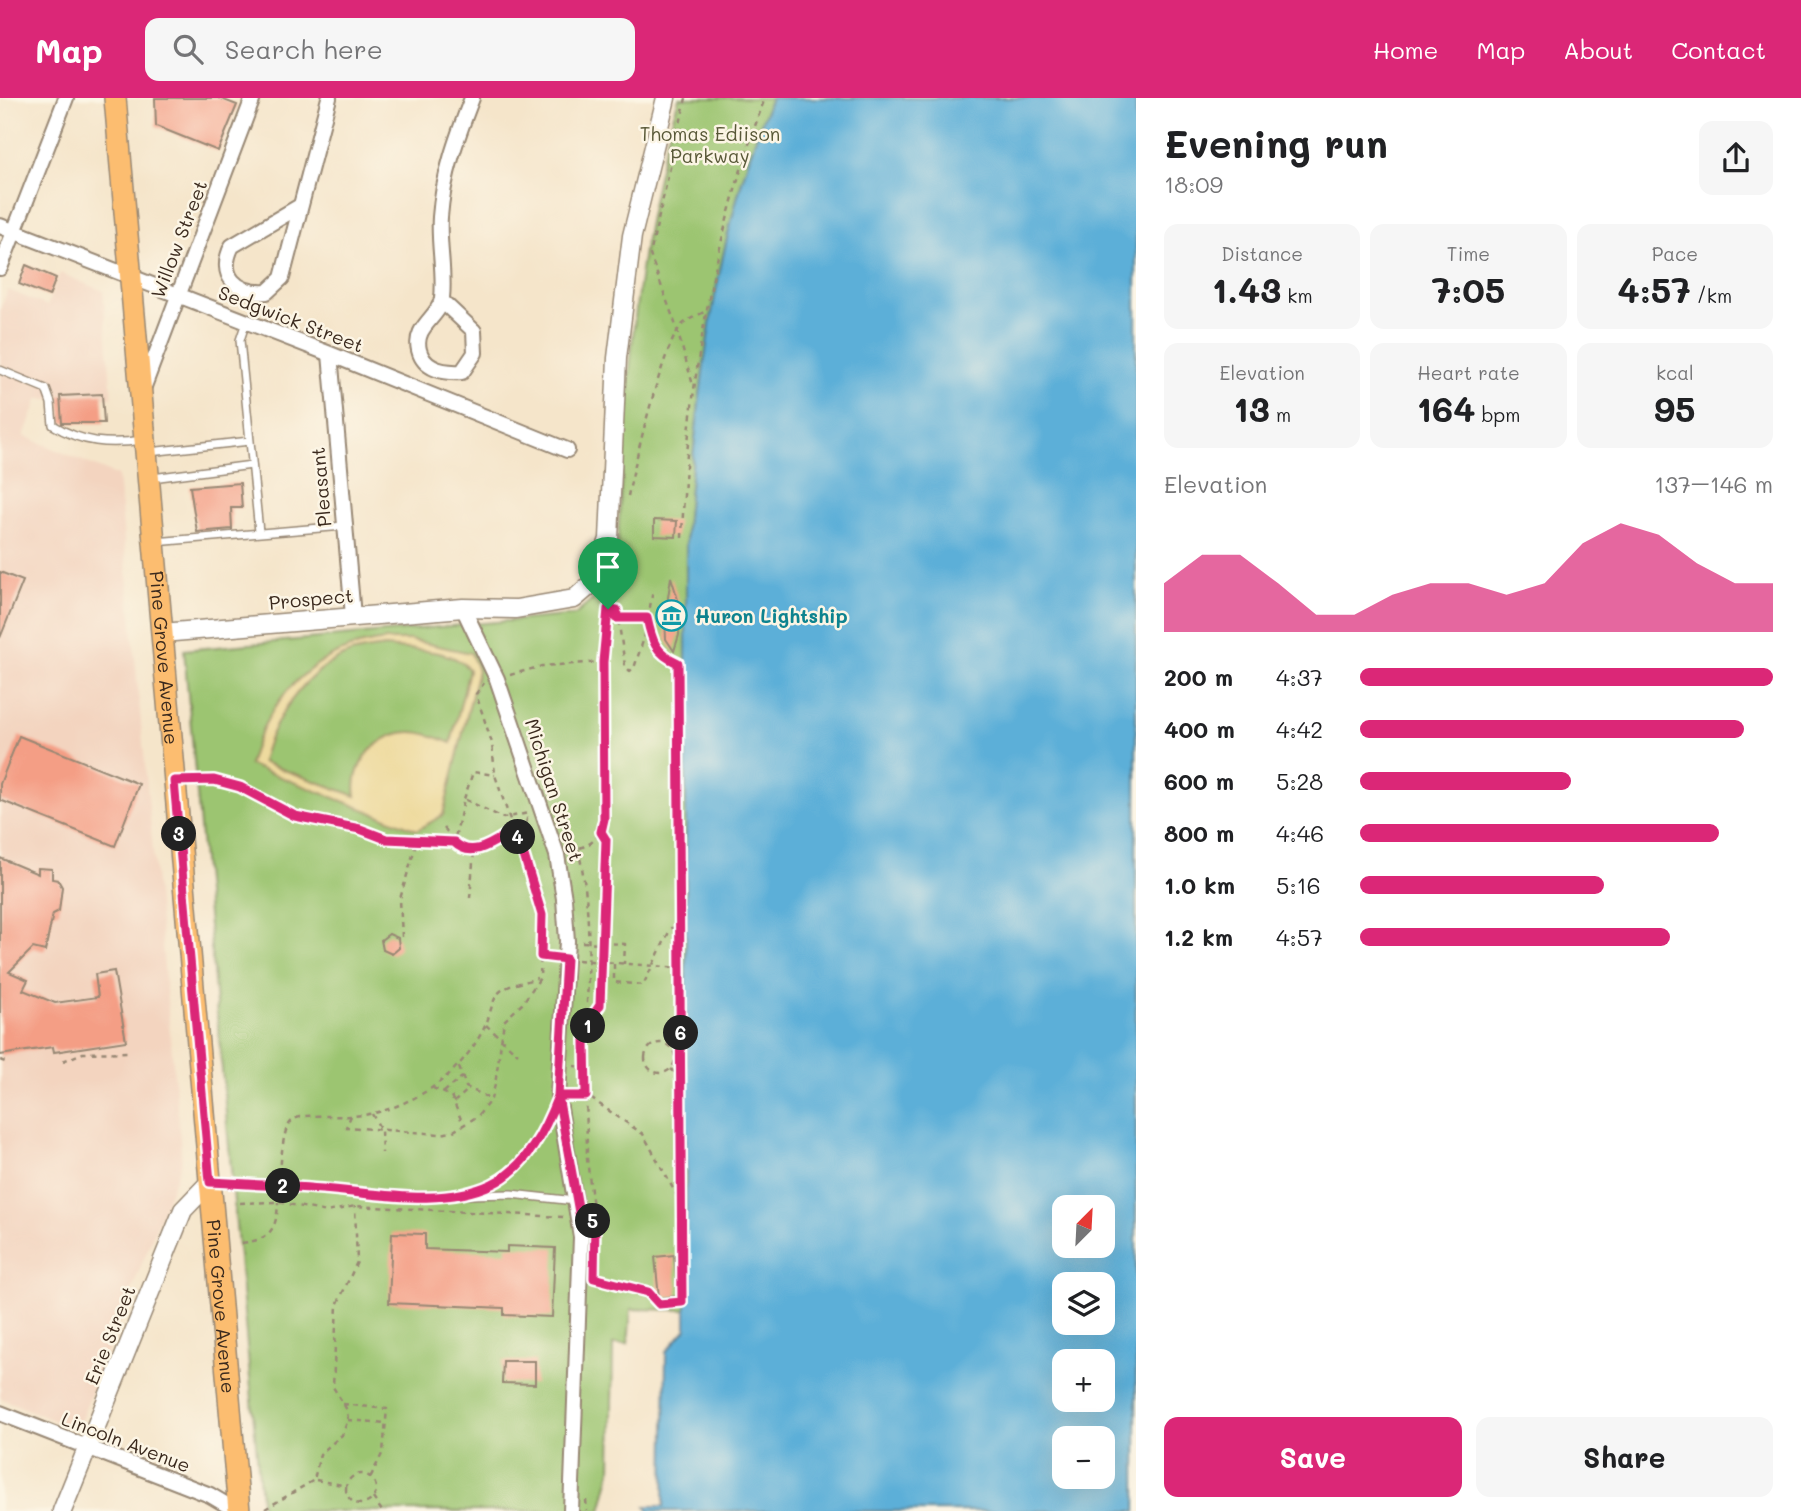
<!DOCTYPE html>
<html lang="en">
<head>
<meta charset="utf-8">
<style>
  body { margin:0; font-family:Mali,sans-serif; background:#f6f6f6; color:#202124; height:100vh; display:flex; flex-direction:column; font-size:26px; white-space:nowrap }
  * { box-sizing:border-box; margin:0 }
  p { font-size:23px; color:#757577 }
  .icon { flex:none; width:38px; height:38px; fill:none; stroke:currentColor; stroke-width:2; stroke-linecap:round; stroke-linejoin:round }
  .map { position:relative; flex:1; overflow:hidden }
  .side { display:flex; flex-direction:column; background:#fff; width:665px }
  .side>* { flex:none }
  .needle { width:46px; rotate:24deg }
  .tools { position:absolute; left:1052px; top:1097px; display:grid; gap:14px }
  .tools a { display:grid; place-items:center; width:63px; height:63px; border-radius:14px; background:#fff; box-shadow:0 7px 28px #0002; font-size:35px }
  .pin { position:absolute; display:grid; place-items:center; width:60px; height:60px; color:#fff; margin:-72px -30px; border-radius:50% 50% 50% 0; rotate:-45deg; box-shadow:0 0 7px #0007 }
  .pin .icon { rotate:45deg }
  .km { position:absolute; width:35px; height:35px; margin:-18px; border-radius:50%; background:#222; color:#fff; font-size:19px; line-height:35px; text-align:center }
  .round { display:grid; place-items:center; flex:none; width:74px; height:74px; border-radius:14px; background:#f6f6f6 }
  .summary { display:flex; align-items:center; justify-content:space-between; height:119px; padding:0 28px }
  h1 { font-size:38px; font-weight:700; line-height:52px }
  .metrics { display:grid; grid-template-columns:repeat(3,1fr); gap:10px; height:119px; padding:7px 28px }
  .metrics div { display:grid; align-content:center; border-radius:14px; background:#f6f6f6; text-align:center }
  .metrics b { font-size:35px; font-weight:700 }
  .metrics small { font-size:19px; font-weight:400 }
  .metrics p { font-size:19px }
  .chart { height:196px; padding:14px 28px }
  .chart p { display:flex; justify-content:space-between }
  .chart svg { width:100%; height:126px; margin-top:7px; fill:#db2777; opacity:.7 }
  .cta { display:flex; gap:14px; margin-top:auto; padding:14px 28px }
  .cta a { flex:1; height:80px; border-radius:14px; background:#db2777; color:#fff; font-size:28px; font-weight:700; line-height:80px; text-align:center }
  .cta a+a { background:#f6f6f6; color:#202124 }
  ul { padding:0 28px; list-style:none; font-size:23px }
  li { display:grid; grid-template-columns:112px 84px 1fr; align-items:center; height:52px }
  li i { height:18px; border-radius:9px; background:#db2777 }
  header { display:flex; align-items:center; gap:42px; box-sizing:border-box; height:98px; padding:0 35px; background:#db2777; color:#fff }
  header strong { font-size:33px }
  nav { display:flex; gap:38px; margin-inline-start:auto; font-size:24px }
  .search { width:490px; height:63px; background:#f6f6f6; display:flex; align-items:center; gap:18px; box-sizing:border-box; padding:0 24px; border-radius:14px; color:#757577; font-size:26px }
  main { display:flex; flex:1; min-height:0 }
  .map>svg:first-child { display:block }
  .built { fill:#f3d4bf }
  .green { fill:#9cc571; stroke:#6c7848; stroke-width:2 }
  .sand { fill:#eeda9e; stroke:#94825e; stroke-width:2; fill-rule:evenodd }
  .water { fill:#5cafd8; stroke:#4c6c7b; stroke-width:2; fill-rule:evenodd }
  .building { fill:#f49e85 }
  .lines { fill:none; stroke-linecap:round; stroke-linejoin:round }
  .service-casing { stroke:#988874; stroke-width:10 }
  .minor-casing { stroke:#988874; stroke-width:18 }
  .tertiary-casing { stroke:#988874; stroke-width:21 }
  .primary-casing { stroke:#988874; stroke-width:24 }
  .path { stroke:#988874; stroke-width:2.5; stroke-dasharray:5 5; stroke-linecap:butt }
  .service { stroke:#fff; stroke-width:7 }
  .minor { stroke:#fff; stroke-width:14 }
  .tertiary { stroke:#fff; stroke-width:18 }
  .primary { stroke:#fcbd6f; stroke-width:21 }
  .route-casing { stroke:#fff; stroke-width:14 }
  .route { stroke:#db2777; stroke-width:9 }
  .labels { text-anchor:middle; stroke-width:5; stroke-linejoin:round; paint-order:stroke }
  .park-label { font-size:19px; fill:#585837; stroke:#fcf5e5 }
  .street-label { font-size:19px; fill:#3b2a1e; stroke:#fcf5e5 }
  .culture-label { font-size:19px; font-weight:bold; fill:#0d838f; stroke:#fcf5e5; text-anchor:start }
</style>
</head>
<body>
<header>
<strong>Map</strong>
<div class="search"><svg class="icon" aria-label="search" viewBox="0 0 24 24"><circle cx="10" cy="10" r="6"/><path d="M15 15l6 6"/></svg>Search here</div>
<nav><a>Home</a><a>Map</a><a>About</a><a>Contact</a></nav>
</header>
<main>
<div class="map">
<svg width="1136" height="1413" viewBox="0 0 1136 1413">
  <rect width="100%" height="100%" fill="#fcf5e5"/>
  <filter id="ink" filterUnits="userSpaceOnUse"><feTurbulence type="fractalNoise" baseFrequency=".0143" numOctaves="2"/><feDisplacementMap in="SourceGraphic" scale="14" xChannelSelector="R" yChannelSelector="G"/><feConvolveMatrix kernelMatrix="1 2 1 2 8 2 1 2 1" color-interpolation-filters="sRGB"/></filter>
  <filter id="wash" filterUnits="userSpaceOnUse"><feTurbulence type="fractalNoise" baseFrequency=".00686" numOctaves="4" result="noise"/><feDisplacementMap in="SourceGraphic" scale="28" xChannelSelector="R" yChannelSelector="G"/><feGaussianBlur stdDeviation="1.57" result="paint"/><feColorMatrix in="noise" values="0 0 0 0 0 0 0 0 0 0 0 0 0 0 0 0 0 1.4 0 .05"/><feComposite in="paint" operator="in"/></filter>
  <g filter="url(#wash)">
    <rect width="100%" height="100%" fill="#f5e5ca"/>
    <path class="built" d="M60,175L103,193L112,299L38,301L24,338L118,378L182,1063L77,1332L0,1300V211L8,192L47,208Z"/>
    <path class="green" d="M679,0H771C715,136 699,286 686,431V1212L631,1211L628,1246H613L611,1373L601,1413H262L184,552L575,517L604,492L616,468C627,309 631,153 679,0Z"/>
    <path class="sand" d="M386,542H410L471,555L478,572L443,717L417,732L249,667C268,599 314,550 386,542ZM385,549C409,552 454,550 469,572L451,645C438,640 423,633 409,634C377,635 350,667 356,698L262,664C272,622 305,573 348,556C359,552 373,551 385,549Z"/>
    <path class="water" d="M771,0H1136V1413H648L646,1408H664L666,1254L686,1231V431C699,286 715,136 771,0ZM1064,1110H1102V1148H1064ZM1064,1186H1102V1225H1064ZM1064,1264H1102V1302H1064ZM1064,1340H1102V1379H1064Z"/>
    <g id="blocks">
      <path class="building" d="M155,0H219L237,7L218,53L156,28Z
        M26,167L56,180L49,198L19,186Z
        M102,296L104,325H62L60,298Z
        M240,385L242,410H231L232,431L197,434L190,389Z
        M654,422L677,423L676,439L654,438Z
        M0,474L23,483L0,540Z
        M671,479L680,508L679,537L674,553L666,541L665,520Z
        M19,638L139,686L115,748L0,702V686Z
        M0,760L38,776V770L52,771V781L58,782L62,789L59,813L53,816L45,853L33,850L9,874L28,882L23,892L55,905L98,899L95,876L114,873L126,943L54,954L53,949L0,957Z
        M389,836L398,840L399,850L392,856L383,852L381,842Z
        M392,1135L425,1136V1151L507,1154V1148L555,1150L552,1219L504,1217V1210L389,1205Z
        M674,1157L678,1198L659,1200L655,1159Z
        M503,1263H535V1286L502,1285Z"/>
    </g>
  </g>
  <g filter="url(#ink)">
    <use href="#blocks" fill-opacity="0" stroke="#988874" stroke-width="2"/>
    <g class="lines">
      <defs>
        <path id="service" d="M246,224L240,242L259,434
          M0,272L46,291L51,305L53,327C82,345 109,347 143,342
          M149,354L250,343
          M152,380L252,367
          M155,444L344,428
          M214,1085C259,1087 304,1089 348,1093C447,1101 514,1113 556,1004
          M468,1097L511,1096L575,1103"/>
        <path id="minor" d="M300,108L232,148C217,178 237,196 267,194L282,180L329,0
          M0,128L330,256L567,352
          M0,170L66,0
          M442,203L474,233L475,255L462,274C445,275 424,272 419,252C413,228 440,219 442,200C445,174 438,146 440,119C443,77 457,39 472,0
          M330,256L353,518
          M143,291L253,0
          M463,510L497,581L557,757L564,801L567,843L558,998L581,1139L571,1413
          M0,1315L210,1397L237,1413"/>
        <path id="tertiary" d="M162,535L463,510L516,511L574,501L595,483L609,441L617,260L632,138L666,0
          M62,1413L183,1112L210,1084"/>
        <g id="primary">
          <path id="s1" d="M115,0L239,1413"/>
        </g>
      </defs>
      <use href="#service" class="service-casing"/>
      <use href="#minor" class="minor-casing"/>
      <use href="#tertiary" class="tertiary-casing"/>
      <use href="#primary" class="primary-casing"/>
      <path class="path" d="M686,0L650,157L675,225L693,287
        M628,398C634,368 663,245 682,227C688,221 699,217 706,213
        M682,440C687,290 713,141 765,0
        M608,511L617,512L625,568L630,573L634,570L645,537L653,492
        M616,520H665
        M510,577L542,568L603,564
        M191,683H214L240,689L295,718L360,731L386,741L454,744L464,701L503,720L529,715
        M464,701L473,674L495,677
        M444,730L462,752L474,753L526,725L528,717
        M578,751C595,821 587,892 584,964L586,969L587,1061L596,1133
        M570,753C591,747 599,743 604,721L603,564L609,494L620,469L622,453
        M470,800L474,753
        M402,839L400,801L417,743
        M582,844L625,846L624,866
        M541,858L554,860
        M578,862L680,870
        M614,866V884L643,887L671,830H682
        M486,927L518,956
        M645 960a15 15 0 1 1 30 0a15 15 0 1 1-30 0Z
        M671,949L679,938
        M0,962L7,965
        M63,963L83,955L129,954
        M574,968L586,969L590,963L588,929L600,907L606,742L602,736
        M459,969L466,989L491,1001
        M671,971L682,981
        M433,990L451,998L464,1028
        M444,994L462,979
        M572,998L586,997L643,1036L681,1105
        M454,1004L469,991
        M372,1016L381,1032L382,1055
        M351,1018L346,1029L440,1036L452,1034L478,1018L491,1001L495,987L504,923L522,906L540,880L542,817L495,677L492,645L476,596L484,585
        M280,1076C285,1004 291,1020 352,1018C376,1017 397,1009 418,998C448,982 472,956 486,926C491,915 492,899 502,892C511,886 527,884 537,880
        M240,1105L278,1104L327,1114L355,1108L564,1119
        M242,1145C270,1142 277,1131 278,1104
        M593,1180L648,1194L659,1206L682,1204L678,565C655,555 652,543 647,520
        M343,1306L387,1311L383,1354L370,1380
        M348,1322L386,1325
        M346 1391a15 15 0 1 1 30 0a15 15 0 1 1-30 0Z
        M316,1382L347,1388
        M373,1400L382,1413
        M586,1402L587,1413
        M265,1411L314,1382L320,1356L342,1337L348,1322L347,1312L333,1289L337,1207L357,1164L355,1108"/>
      <use href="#service" class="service"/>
      <use href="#minor" class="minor"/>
      <use href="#tertiary" class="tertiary"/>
      <use href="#primary" class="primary"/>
    </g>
  </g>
  <g class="lines" filter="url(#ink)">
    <defs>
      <path id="route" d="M608,511L603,564L604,721L601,734L606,742L600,907L590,922L585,942L586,998H558C545,1032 527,1069 492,1086C441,1110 376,1095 322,1091C285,1088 248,1086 210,1084L174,683L214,682L240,689L295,718L360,731L386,741L454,744C473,763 496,742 516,731L542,817L541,858L566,861L558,998L580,1120L595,1124L594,1180L648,1194L659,1206L682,1204L678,565C655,555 652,543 647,520H616L617,512L608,511"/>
    </defs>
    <use href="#route" class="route-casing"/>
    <use href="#route" class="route"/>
  </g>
  <defs>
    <symbol id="museum-ring" viewBox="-11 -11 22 22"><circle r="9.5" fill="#fcf5e5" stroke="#0f9aa8" stroke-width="1.5"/><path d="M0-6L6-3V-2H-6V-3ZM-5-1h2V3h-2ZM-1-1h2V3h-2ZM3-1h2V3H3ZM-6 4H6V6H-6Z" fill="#0f9aa8"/></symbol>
  </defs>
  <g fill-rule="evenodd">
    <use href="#museum-ring" x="654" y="500" width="35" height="35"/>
  </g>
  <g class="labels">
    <g class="park-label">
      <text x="710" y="43">Thomas Ediison<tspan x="710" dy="22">Parkway</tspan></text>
    </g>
    <g class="street-label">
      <text transform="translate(179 141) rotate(-69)" y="7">Willow Street</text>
      <text transform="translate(291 221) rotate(21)" y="7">Sedgwick Street</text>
      <text transform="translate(321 389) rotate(-95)" y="7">Pleasant</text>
      <text transform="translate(311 501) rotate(-5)" y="7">Prospect</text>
      <text dy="7" stroke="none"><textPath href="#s1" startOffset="562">Pine Grove Avenue</textPath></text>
      <text transform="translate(554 692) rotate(72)" y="7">Michigan Street</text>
      <text dy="7" stroke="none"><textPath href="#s1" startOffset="1213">Pine Grove Avenue</textPath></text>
      <text transform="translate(110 1237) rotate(-68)" y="7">Erie Street</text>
      <text transform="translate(126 1344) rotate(21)" y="7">Lincoln Avenue</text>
    </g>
    <g class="culture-label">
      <text x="695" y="525">Huron Lightship</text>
    </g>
  </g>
</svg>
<div class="tools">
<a><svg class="needle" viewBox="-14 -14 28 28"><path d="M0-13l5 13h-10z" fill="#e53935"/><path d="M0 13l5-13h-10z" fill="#757577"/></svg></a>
<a><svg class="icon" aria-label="layers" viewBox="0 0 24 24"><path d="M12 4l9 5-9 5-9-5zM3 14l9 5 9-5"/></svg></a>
<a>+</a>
<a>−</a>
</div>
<div class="pin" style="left:608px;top:511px;background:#1e9e55"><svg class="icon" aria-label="arrive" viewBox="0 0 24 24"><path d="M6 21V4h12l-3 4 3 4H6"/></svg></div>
<b class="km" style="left:588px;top:928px">1</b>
<b class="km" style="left:283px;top:1088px">2</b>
<b class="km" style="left:179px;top:736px">3</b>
<b class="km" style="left:518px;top:739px">4</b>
<b class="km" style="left:593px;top:1123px">5</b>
<b class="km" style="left:681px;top:935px">6</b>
</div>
<section class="side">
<div class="summary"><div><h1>Evening run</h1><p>18:09</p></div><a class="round"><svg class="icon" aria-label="share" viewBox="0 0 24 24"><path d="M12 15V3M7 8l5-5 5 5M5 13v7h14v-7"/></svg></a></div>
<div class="metrics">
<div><p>Distance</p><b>1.43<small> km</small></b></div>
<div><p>Time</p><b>7:05</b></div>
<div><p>Pace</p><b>4:57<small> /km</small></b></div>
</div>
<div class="metrics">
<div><p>Elevation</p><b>13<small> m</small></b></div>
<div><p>Heart rate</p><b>164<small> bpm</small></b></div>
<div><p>kcal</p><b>95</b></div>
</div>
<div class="chart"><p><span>Elevation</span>137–146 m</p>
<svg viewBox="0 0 160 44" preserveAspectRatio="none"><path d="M0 44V27L10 17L20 17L30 27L40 38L50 38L60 31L70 27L80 27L90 31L100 27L110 13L120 6L130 10L140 20L150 27L160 27V44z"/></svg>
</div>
<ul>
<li><b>200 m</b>4:37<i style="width:100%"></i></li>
<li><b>400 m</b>4:42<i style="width:93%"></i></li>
<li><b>600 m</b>5:28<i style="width:51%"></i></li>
<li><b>800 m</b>4:46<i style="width:87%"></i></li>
<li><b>1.0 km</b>5:16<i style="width:59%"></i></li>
<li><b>1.2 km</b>4:57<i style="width:75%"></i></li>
</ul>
<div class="cta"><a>Save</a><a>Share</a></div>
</section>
</main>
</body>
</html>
